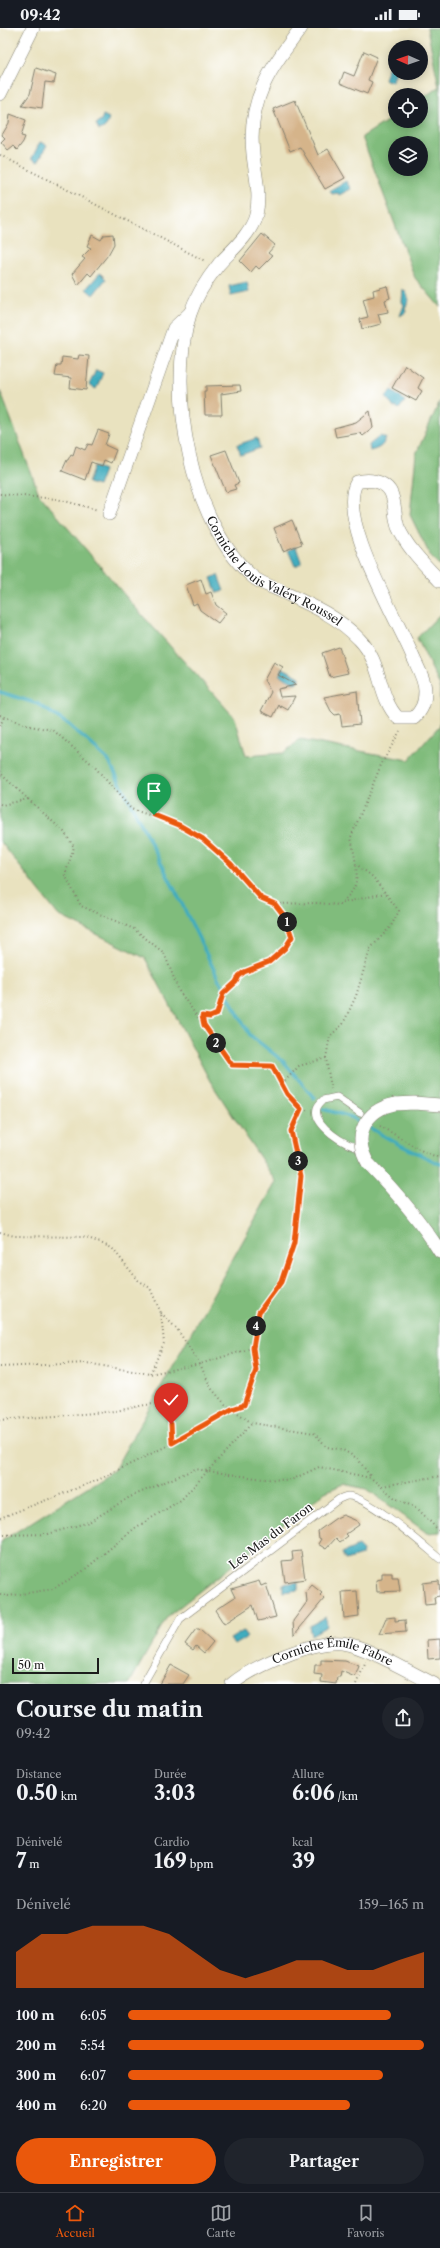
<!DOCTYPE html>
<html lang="fr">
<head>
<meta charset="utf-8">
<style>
  body { margin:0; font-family:"Libre Caslon Text",serif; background:#20242c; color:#f1f3f6; height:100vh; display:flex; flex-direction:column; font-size:15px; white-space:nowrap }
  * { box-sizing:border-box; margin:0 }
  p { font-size:13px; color:#9ea1a6 }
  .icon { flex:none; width:22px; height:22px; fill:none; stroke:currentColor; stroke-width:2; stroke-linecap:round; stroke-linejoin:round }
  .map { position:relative; height:1656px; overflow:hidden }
  .panel { display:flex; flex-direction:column; background:#171b24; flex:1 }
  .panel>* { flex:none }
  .needle { width:26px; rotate:272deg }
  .controls { position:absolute; left:388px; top:12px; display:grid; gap:8px }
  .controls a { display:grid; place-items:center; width:40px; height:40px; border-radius:50%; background:#171b24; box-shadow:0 2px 10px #0003; font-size:20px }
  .scale { position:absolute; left:12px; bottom:10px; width:87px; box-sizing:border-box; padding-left:4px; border:2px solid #1c1c1c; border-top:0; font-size:11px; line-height:14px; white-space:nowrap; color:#1c1c1c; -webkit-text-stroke:3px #fff; paint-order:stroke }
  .pin { position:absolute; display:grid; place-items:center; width:34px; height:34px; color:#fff; margin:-41px -17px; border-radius:50% 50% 50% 0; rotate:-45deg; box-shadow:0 0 4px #0007 }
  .pin .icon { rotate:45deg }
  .km { position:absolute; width:20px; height:20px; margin:-10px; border-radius:50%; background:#222; color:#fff; font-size:11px; line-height:20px; text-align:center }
  .round { display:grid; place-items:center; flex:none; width:42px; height:42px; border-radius:21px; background:#20242c }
  .headline { display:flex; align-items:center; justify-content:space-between; height:68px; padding:0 16px }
  h1 { font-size:22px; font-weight:700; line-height:30px }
  .metrics { display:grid; grid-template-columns:repeat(3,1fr); gap:6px; height:68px; padding:4px 16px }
  .metrics div { display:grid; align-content:center }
  .metrics b { font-size:20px; font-weight:700 }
  .metrics small { font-size:11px; font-weight:400 }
  .metrics p { font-size:11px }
  .chart { height:112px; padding:8px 16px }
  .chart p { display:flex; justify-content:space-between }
  .chart svg { width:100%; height:72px; margin-top:4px; fill:#ea580c; opacity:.7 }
  .primary-button { display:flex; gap:8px; margin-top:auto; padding:8px 16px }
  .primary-button a { flex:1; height:46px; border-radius:24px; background:#ea580c; color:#fff; font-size:16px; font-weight:700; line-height:46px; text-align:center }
  .primary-button a+a { background:#20242c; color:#f1f3f6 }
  ul { padding:0 16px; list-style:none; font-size:13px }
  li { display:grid; grid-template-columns:64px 48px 1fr; align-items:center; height:30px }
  li i { height:10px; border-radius:5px; background:#ea580c }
  .status { display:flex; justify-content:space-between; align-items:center; height:28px; padding:0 20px; background:#171b24; direction:ltr }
  .status svg { height:11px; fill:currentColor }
  .menu { display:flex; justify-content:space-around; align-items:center; height:56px; border-top:1px solid #363941; background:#171b24; font-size:11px; color:#9ea1a6 }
  .menu a { display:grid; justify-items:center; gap:2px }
  .menu .current { color:#ea580c }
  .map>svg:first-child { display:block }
  .forest { fill:#80bc7b; stroke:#4e6c4c; fill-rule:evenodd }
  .water { fill:#3facbe; stroke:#2e646d }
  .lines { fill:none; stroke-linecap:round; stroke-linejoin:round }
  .stream { stroke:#3facbe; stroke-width:3.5 }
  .building { fill:#d5b48a }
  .lane-casing { stroke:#827f6e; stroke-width:8 }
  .street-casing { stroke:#827f6e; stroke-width:14 }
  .path { stroke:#827f6e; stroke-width:2; stroke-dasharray:1 3; stroke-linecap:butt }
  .lane { stroke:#fff; stroke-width:7 }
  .street { stroke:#fff; stroke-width:13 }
  .street-bridge-casing { stroke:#827f6e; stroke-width:14; stroke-linecap:butt }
  .street-bridge { stroke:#fff; stroke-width:13 }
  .route-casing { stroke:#fff; stroke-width:8 }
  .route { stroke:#ea580c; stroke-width:5 }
  .labels { text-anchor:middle; stroke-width:3; stroke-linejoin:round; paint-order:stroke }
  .street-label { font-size:12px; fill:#1c1c1c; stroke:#fff }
</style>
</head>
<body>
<div class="status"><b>09:42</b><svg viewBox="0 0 49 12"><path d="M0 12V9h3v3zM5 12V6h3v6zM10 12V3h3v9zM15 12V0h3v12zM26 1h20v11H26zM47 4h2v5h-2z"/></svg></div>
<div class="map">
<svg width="440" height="1656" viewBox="0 0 440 1656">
  <rect width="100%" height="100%" fill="#fff"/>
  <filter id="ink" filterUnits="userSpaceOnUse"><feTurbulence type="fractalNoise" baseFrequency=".025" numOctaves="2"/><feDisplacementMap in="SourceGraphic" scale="8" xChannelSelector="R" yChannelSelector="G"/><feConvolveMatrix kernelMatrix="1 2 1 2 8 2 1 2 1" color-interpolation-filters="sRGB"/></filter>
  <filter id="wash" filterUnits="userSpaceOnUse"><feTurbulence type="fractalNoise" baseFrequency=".012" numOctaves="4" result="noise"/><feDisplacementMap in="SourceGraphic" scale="16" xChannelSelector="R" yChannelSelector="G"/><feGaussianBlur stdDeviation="0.9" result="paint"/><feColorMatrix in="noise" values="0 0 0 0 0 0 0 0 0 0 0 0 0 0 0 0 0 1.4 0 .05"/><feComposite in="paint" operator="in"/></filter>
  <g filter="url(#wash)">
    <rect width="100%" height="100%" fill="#e9e2bf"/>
    <path class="forest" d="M427,0H440V279L415,250L362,109L395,88V93H421V71L439,59ZM395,115H421V141H395Z
      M0,362L39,466L134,578L235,690L246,728L283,725L300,712L409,732L440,697V658L417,610L439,587L440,588V1504L427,1505L367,1461L343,1456L325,1464L167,1589L129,1656H0V1514L114,1442L276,1154L210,1053L145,930L58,887L0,813Z
      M440,373V538L431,529L410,487L416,426Z"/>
    <path class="water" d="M390,35L395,36L396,45L392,54L384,51Z
      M103,87L109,90C108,96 105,101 99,102L96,96L101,93Z
      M40,114L47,117L38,134L32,130Z
      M346,153L351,161L339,167L338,165L332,166L330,162Z
      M100,245L106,251L93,267L86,261Z
      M247,254L249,264L231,268L229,258Z
      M403,261L406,264L409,272L405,280L406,284L400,288L404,277L402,274Z
      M96,342L103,345L96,361L89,357Z
      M391,362L405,373L399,381L396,379L394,380L386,369Z
      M380,408L386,410C384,418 378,421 370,423L369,417Z
      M257,410L260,420L241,427L237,417Z
      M94,438L104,442L98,458L88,455Z
      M296,519L302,535L295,538L288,522Z
      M218,547L224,563L217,565L211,550Z
      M283,640L300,649L296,656L279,647Z
      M358,1518L363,1523L362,1527L345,1532L342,1525Z
      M298,1554V1562L283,1564V1556Z
      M326,1589L327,1598L311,1607L309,1598Z
      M243,1603L247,1609L234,1617L230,1611Z"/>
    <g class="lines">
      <path class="stream" d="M0,664L38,676L69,697L109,733L183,878L219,952L250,1007L284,1034L314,1070
        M323,1081L351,1089L398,1116L440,1136"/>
    </g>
    <g id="blocks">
      <path class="building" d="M364,23L377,29L368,52L372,54L367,66L340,55L344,44L354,48Z
        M36,40L56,47L54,55L45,54L42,80L22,77L30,66Z
        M295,72L318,127L328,121L345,150L325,161L300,119L290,123L273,81Z
        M10,86L26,92L21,108L25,109L23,114L17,122L13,118L8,122L1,114L5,110L2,107L9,95Z
        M113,206L114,216L108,227L91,248L88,245L78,257L72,246L85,231L82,229L91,220L87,218L92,207L101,212L104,207Z
        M262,206L275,217L268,225L272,228L259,241L256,238L251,244L240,233Z
        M387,258L390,270L385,272L388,284L378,286L381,296L362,301L360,291L368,289L363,271L374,268L373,262Z
        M79,327L89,328L86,362L70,360L71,350L55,348L57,337H61L62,329L78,331Z
        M405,337L423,350L418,360L422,363L416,373L392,360Z
        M240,357L241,363L221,366L222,387H205L204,363H206V358Z
        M370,383L373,400L363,408L360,405L336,409L334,400L356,394Z
        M98,402L109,406L105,417L116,422L111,435L104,432L102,438L91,434L85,452L62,443L67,432H68L71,426L73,427L76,418L85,422L88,416L92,417Z
        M226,422L239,455L234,457L236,461L226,464L211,427Z
        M292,492L302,516L283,523L274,500Z
        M201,551L206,566L211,564L216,577L226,585L218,595L200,582L197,575L193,577L186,557Z
        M339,619L348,645L330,649L322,625Z
        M274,634L283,639L278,647L296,657L278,661L280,669L295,668L288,682L281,678V680L279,677L273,689L261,683L271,664L264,652Z
        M357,663L360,696L342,698L340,686L335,687L331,683L324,669Z
        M343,1487L357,1493L359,1497L346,1506L348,1508L340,1514L336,1510L326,1521L318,1516L321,1511L319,1510L318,1503L336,1490Z
        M301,1523L305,1551L285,1554L282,1533L293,1532L292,1524Z
        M382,1545H392V1549H398L400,1563L377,1564L376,1552L382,1551Z
        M259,1553L261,1558L266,1556L276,1589L258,1593L253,1577L224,1596L215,1582L235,1569L231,1561Z
        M439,1553L440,1568L434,1569L435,1576L425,1577L423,1555Z
        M312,1557L322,1565L320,1567L324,1571L294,1607L293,1593L307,1574L306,1564Z
        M357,1563L359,1588L344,1590L342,1564Z
        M395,1589V1593L405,1592L406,1604L379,1606L386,1590Z
        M196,1601H199L213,1614L204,1625L196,1618L193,1622L185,1616Z
        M440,1611V1630L428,1631L427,1612Z
        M321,1632L345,1633L359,1638L355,1649L341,1643L340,1649H337L336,1656L321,1654L322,1647L314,1646L315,1637H321Z
        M171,1637L189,1647L183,1656H160Z"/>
    </g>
  </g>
  <g filter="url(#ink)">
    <use href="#blocks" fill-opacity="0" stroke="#827f6e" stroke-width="1"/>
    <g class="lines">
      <defs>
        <path id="lane" d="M360,1085L337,1069L323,1072C321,1074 318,1077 317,1080C312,1097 347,1119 360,1120
          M143,1656L180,1591L339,1471C342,1470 345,1468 348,1468C368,1468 423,1517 440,1531"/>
        <g id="street">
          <path id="s1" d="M301,0C270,41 247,72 253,126C255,147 261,166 256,187C251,206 232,222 219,236C207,251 196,268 190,286C166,362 191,497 253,549C261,556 274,559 283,564C311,577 337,588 359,611C383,635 377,668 398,690H414C422,682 425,675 425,663C425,652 418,640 413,629C398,592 335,489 357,454C368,451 383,452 390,463C396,473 394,489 398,499C407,520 425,537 440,553"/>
          <path d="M0,66L33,0"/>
          <path d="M109,486L174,300L190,285"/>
          <path d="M395,1076L414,1075L440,1077"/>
          <path d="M368,1135C395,1163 420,1191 440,1224"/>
          <path id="s2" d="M232,1656C254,1638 314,1612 342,1615C366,1618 411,1645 434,1656"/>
        </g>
      </defs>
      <use href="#lane" class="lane-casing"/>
      <use href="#street" class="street-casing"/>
      <path class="path" d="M0,127L205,233
        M0,466L57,471L98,482
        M0,687L29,698L53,702L94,738L131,781L179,797L203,811L230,835L261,870L275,876L318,875L339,877C355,862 358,858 356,836
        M0,698L4,689
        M0,743L3,748L64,804L74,819L65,847L81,878L134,901L164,925L179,963L232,1037L272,1038C282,1054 289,1078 309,1083
        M0,776L2,777L28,771
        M342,875L385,865
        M203,995L202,989H210L217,986L223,966L235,954L239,948L244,943L269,934L285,920L292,909L285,889L275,876
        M326,1030L330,1008L343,996L356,968L370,921L391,898L399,883L373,849L356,836L351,809L381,737L400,703
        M282,1056L299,1038L326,1030L331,1061
        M380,1098L424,1124L440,1130
        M0,1204L14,1208L86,1209L112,1220L138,1252L150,1260L161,1285L164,1315L150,1346
        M161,1285L177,1301L200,1336L211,1360L225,1376L252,1395L314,1405L327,1419L343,1422L357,1430L371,1449
        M0,1339L86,1335L150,1346L200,1336L252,1320
        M0,1392C38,1389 77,1387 115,1383C130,1381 142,1376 158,1376L171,1396L173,1415
        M382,1458L440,1448
        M0,1490L98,1452L173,1415L232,1381L244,1377L256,1342L253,1320L259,1284L281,1254L294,1215L301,1148L291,1103L301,1081
        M0,1507L48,1506L89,1494L130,1469L195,1441L263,1451L291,1452L319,1439L371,1450L395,1470L418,1481L440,1504
        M0,1567L8,1568L53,1561L83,1543L135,1500L181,1472L252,1395
        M356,1656L366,1634"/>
      <use href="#lane" class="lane"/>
      <use href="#street" class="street"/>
      <defs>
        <path id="street-bridge" d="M368,1135C352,1108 365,1082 395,1076"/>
      </defs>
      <use href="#street-bridge" class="street-bridge-casing"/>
      <use href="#street-bridge" class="street-bridge"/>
    </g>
  </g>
  <g class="lines" filter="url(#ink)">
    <defs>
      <path id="route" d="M154,787L179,797L203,811L230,835L261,870L275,876L285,889L292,909L285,920L269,934L244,944L239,948L236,954L223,966L217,986L210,989L202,988L204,997L232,1037L272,1038L287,1066L301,1081L291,1103L301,1148L294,1215L281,1254L259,1284L253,1320L256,1342L244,1377L232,1381L172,1415L171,1396"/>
    </defs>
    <use href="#route" class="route-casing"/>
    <use href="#route" class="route"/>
  </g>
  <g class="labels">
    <g class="street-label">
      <text dy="4" stroke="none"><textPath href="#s1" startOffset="615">Corniche Louis Valéry Roussel</textPath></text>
      <text transform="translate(271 1508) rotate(-37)" y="4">Les Mas du Faron</text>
      <text dy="4" stroke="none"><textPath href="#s2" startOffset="110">Corniche Émile Fabre</textPath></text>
    </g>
  </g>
</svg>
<div class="controls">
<a><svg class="needle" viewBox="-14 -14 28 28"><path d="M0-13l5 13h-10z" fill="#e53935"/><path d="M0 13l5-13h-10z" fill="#9ea1a6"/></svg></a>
<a><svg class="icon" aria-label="locate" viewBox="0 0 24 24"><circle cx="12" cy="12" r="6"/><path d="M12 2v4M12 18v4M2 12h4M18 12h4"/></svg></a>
<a><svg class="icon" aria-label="layers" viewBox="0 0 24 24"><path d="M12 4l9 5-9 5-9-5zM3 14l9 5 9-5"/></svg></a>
</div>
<div class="scale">50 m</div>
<div class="pin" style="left:154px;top:787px;background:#1e9e55"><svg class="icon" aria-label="arrive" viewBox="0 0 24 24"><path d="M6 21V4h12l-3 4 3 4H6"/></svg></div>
<div class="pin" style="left:171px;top:1396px;background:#d93025"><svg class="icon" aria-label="check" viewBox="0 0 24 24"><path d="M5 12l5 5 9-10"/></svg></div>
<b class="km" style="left:287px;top:894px">1</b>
<b class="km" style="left:216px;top:1015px">2</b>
<b class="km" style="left:298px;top:1133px">3</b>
<b class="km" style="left:256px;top:1298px">4</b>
</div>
<section class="panel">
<div class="headline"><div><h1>Course du matin</h1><p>09:42</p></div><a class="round"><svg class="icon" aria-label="share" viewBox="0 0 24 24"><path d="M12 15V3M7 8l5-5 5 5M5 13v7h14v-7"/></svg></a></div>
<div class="metrics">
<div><p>Distance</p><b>0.50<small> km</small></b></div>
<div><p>Durée</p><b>3:03</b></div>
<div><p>Allure</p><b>6:06<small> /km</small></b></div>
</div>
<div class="metrics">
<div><p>Dénivelé</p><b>7<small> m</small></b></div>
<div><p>Cardio</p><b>169<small> bpm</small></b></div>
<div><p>kcal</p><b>39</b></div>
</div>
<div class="chart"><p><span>Dénivelé</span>159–165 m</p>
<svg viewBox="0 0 160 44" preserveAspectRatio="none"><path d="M0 44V22L10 11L20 11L30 6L40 6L50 6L60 11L70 22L80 33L90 38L100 33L110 27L120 27L130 33L140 33L150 27L160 22V44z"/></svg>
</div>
<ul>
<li><b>100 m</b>6:05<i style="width:89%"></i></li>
<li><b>200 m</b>5:54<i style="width:100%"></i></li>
<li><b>300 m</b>6:07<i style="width:86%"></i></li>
<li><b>400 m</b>6:20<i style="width:75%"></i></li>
</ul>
<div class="primary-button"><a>Enregistrer</a><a>Partager</a></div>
</section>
<nav class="menu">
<a class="current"><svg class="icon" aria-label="home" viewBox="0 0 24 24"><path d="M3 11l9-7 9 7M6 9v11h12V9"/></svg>Accueil</a>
<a><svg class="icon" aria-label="map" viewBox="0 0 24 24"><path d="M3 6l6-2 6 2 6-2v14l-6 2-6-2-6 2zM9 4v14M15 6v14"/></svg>Carte</a>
<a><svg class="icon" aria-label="saved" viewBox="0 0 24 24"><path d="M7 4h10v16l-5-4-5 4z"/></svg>Favoris</a>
</nav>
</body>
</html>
